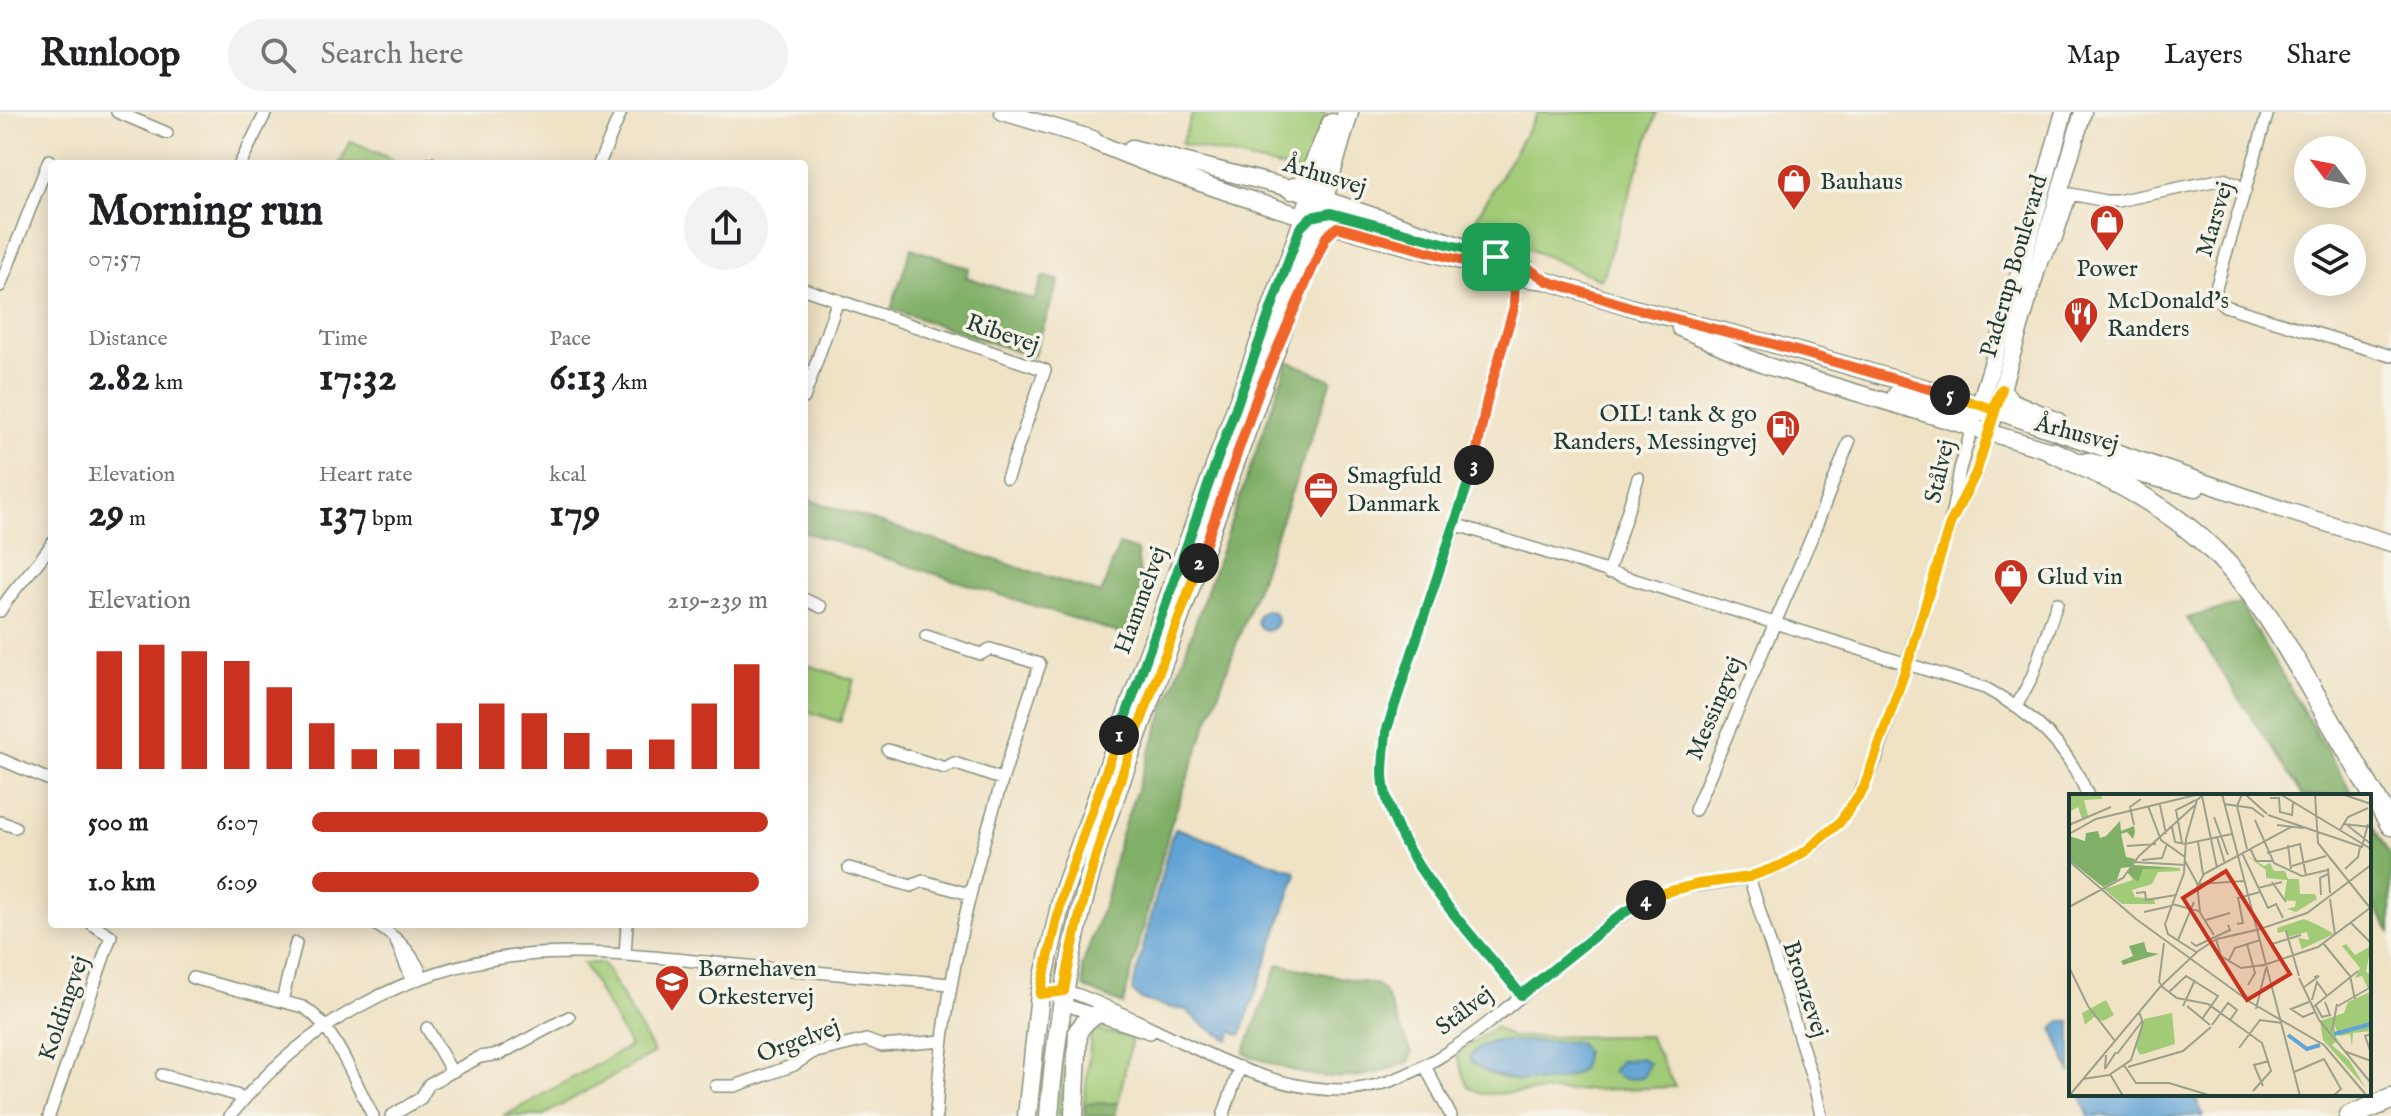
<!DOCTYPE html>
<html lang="en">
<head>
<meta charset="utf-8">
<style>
  body { margin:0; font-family:"IM FELL English",serif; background:#f2f2f2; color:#202124; height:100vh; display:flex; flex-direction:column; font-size:30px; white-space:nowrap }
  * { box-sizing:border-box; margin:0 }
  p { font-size:26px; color:#757577 }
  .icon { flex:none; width:44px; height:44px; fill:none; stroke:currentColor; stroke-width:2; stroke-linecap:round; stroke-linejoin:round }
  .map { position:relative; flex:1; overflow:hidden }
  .sheet { position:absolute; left:48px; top:48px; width:760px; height:768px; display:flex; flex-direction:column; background:#fff; border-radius:8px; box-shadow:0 4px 20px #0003 }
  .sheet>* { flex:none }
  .needle { width:52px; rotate:302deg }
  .controls { position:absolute; left:2294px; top:24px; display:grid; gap:16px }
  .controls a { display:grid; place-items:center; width:72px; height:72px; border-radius:50%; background:#fff; box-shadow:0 4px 20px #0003; font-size:40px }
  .pin { position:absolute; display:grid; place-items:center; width:68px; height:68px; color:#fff; margin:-34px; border-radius:16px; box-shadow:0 4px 12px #0006 }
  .km { position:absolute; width:40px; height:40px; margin:-20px; border-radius:50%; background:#222; color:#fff; font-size:22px; line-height:40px; text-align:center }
  .round { display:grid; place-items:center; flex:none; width:84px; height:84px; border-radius:42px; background:#f2f2f2 }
  .headline { display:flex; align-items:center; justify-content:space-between; height:136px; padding:0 40px }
  h1 { font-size:44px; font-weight:700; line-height:60px }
  .metrics { display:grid; grid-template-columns:repeat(3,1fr); gap:12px; height:136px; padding:8px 40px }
  .metrics div { display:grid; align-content:center }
  .metrics b { font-size:40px; font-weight:700 }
  .metrics small { font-size:22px; font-weight:400 }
  .metrics p { font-size:22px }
  .chart { height:224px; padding:16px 40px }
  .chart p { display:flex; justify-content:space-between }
  .chart svg { width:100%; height:144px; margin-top:8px; stroke:#c8321e; stroke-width:6 }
  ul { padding:0 40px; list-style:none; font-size:26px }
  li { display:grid; grid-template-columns:128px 96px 1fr; align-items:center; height:60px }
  li i { height:20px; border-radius:10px; background:#c8321e }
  header { display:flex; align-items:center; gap:48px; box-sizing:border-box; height:112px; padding:0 40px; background:#fff; border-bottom:2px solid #e0e0e0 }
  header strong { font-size:38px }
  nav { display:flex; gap:44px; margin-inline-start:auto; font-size:28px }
  .search { width:560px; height:72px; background:#f2f2f2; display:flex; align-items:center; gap:20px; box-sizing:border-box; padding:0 28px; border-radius:44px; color:#757577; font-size:30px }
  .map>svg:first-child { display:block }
  .green { fill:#a1cb77; stroke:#608456; stroke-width:2; fill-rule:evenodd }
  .forest { fill:#80af68; stroke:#50764e; stroke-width:2 }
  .water { fill:#62a3d5; stroke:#407084; stroke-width:2 }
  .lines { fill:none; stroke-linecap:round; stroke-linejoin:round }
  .street-casing { stroke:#87907c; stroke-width:14 }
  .secondary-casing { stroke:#87907c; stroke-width:19 }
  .primary-casing { stroke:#87907c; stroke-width:21 }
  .highway-casing { stroke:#87907c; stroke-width:23 }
  .street { stroke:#fff; stroke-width:11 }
  .secondary { stroke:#fff; stroke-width:16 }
  .primary { stroke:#fff; stroke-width:18 }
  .highway { stroke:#fff; stroke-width:20 }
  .split-1-casing { stroke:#fff; stroke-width:16 }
  .split-2-casing { stroke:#fff; stroke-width:16 }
  .split-3-casing { stroke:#fff; stroke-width:16 }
  .split-4-casing { stroke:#fff; stroke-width:16 }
  .split-5-casing { stroke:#fff; stroke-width:16 }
  .split-6-casing { stroke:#fff; stroke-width:16 }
  .split-1 { stroke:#22a559; stroke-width:10 }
  .split-2 { stroke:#f5b400; stroke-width:10 }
  .split-3 { stroke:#f0652b; stroke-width:10 }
  .split-4 { stroke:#22a559; stroke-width:10 }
  .split-5 { stroke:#f5b400; stroke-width:10 }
  .split-6 { stroke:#f0652b; stroke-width:10 }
  .labels { text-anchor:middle; stroke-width:7; stroke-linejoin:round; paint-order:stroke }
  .street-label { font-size:24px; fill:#1f3d34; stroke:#f7f3e8 }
  .poi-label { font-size:24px; fill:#1f3d34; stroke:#f7f3e8; text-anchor:start }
  .inset-river { fill:none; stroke:#62a3d5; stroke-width:4 }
  .inset-road { fill:none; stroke:#9ca08b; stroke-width:2 }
  .view { fill:#c8321e; fill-opacity:0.15; stroke:#c8321e; stroke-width:4 }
  .inset-edge { fill:none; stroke:#1f3d34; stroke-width:4 }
</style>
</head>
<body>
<header>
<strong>Runloop</strong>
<div class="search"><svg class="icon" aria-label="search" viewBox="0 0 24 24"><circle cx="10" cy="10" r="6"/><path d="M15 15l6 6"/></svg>Search here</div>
<nav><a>Map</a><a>Layers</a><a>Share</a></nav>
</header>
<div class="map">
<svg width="2391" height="1004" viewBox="0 0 2391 1004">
  <rect width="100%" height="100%" fill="#f7f3e8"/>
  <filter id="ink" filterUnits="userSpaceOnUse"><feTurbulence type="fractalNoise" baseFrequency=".0125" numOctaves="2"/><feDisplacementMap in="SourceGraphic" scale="16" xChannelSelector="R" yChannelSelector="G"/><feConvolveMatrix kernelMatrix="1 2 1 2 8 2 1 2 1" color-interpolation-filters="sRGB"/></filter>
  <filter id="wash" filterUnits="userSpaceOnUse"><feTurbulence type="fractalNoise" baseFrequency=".006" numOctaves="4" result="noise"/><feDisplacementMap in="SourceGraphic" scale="32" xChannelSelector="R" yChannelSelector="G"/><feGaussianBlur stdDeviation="1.8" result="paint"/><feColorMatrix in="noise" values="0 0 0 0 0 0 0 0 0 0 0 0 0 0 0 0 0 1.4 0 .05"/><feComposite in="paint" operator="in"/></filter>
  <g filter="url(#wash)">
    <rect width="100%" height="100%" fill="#efe2c5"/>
    <path class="green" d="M1193,0H1326L1304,61L1181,32Z
      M1538,0H1657L1601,168L1506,127L1471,115Z
      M351,29L402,52H340Z
      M804,552L854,568L840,610L804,598Z
      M583,851H603L654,941L542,1004H504L630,934Z
      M1068,910L1074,916L1071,1004H1057Z
      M1495,915L1511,925L1649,924L1675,975L1482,982L1468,974L1456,942ZM1577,930L1568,964C1539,971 1486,975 1470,944L1479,935Z
      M1092,917L1132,926L1118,991L1084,992Z"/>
    <path class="forest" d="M911,136L969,156L966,165L1034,188L1043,164L1059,169L1033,245L891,197Z
      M1288,249L1332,268L1171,712L1123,892L1084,875L1082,854L1106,786L1120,725Z
      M804,386L1101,482L1119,433L1137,439L1143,492L1131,525L804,420Z
      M2240,492L2354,684H2303L2187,506Z
      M2369,708L2391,745V820L2369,786Z
      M1278,852L1377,873L1384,879L1412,941L1409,950C1395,954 1381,961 1366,963C1324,972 1282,957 1244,941Z
      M1118,991L1115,1004H1084V992Z"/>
    <path class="water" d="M1257 508a10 10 0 1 1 20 0a10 10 0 1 1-20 0Z
      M1176,716L1295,759L1296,764L1241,923L1232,919L1229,928L1204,914L1186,898L1167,895L1140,887L1132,879L1171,726Z
      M2060,909H2071V961L2053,918Z
      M1495,929L1577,930L1585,939C1584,946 1585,953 1580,958C1558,979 1490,969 1470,949V944L1479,935Z
      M1641,946L1649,951L1643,966L1624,967L1612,960L1620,949Z
      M2080,982H2194L2203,1004H2089Z"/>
  </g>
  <g filter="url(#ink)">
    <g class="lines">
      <defs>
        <path id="street" d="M117,0L167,21
          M2268,0L2216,176V186L2225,194L2391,244
          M431,51L433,52
          M240,52L266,0
          M599,52L621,0
          M2046,144L2056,127L2071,82L2105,89H2117L2223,67L2236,72L2245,79
          M1515,163L1514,195L1487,288L1472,361L1386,620C1385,634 1383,649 1383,663C1387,739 1476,824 1521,883
          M0,174L49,48
          M804,177L1045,258L1007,366
          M804,286L838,188
          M1956,401L1976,361L1989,321
          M1454,412L1985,576C2032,601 2067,633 2088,684
          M1608,461L1638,366
          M804,487L821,495
          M0,499C15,473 37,456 52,431
          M926,524L981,542L990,537L1040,552C990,699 944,847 936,1004
          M2017,593L2032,565L2057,491
          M888,638L945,656L954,651L1001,667
          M0,647L52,669
          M1695,698L1813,422L1849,330
          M0,710L15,715
          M849,756L911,774L923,769L969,782
          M1749,765L1814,972L1821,1003
          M375,812C396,825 409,837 420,859L416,867
          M396,829L410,863L416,867
          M625,843L627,812
          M193,866L303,895C334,912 356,973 373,1004
          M1040,882L1064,879L1076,882C1161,913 1249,978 1342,978C1448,978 1554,839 1645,789C1677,771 1715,774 1750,765C1769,759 1788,751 1805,740C1840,716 1861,684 1877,645L1950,412L1960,357L1972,316
          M282,889L296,831
          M1060,891L1150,921
          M427,916L452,960
          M1425,954L1451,1004
          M162,963L236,983L243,988
          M716,974H735L794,953L812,941L866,928L882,934L943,929
          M49,1004L111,824L92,812
          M230,1004C303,913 409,853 526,843C593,837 660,846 726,852C801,859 876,866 950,872
          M391,1004L421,986L429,972L480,945L500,942L569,905
          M1223,1004L1240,955"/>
        <path id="secondary" d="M1003,0L1093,27
          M1083,25C1225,87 1378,127 1528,167L1547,169L1633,196L1769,231L1953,284L2287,399L2391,431
          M1132,36L1297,78L1526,156
          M1680,216L1764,253L2064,343
          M2002,277L2011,289L2058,309
          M1896,282L1968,302L1986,301
          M1977,302L2016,173L2064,0
          M1989,321L2083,0
          M2087,349L2196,376"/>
        <path id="primary" d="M1027,1004L1040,882L1063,781L1305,103
          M1049,1004C1056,908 1074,816 1101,724L1322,109
          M1074,1004L1078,919L1087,908L1095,903"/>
        <path id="highway" d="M1292,77L1301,74L1308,68L1332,12
          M1305,103L1319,66
          M1338,114L1325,101L1323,86L1348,0
          M2052,340C2112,366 2170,395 2217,442C2256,480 2284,529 2311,576C2338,622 2364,667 2391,713
          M2350,1004L2391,987"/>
      </defs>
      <use href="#street" class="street-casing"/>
      <use href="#secondary" class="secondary-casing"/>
      <use href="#primary" class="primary-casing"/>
      <use href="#highway" class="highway-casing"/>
      <use href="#street" class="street"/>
      <use href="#secondary" class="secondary"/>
      <use href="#primary" class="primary"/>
      <use href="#highway" class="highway"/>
    </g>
  </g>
  <g class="lines" filter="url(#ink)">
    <defs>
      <path id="split-1" d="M1119,623L1300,116L1311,105L1331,101L1496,145"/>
      <path id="split-2" d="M1119,623L1063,781L1040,882L1064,879C1089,731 1149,591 1199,451"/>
      <path id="split-3" d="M1199,451L1260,276L1326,125L1337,115L1515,163L1514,195L1487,288L1474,353"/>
      <path id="split-4" d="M1474,353L1386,620C1385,634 1383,649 1383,663C1387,739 1475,824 1521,883L1622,802L1646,788"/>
      <path id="split-5" d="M1646,788L1655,783L1698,772L1749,765L1782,753L1806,739L1839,711L1864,676L1907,553L1950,412L1976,361L2002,277L1992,297L1950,283"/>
      <path id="split-6" d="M1496,145L1531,158L1547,169L1633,196L1769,231L1950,283"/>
    </defs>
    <use href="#split-1" class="split-1-casing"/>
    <use href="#split-2" class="split-2-casing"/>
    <use href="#split-3" class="split-3-casing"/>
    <use href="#split-4" class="split-4-casing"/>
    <use href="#split-5" class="split-5-casing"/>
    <use href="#split-6" class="split-6-casing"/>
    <use href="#split-1" class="split-1"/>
    <use href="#split-2" class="split-2"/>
    <use href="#split-3" class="split-3"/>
    <use href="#split-4" class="split-4"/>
    <use href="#split-5" class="split-5"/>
    <use href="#split-6" class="split-6"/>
  </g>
  <defs>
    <symbol id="shop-pin" viewBox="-11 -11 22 30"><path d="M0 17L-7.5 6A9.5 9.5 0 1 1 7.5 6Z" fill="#c8321e" stroke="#f7f3e8"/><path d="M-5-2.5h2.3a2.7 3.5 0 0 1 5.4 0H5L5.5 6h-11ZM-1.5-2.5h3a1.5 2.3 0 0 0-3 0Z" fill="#fff"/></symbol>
    <symbol id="restaurant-pin" viewBox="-11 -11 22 30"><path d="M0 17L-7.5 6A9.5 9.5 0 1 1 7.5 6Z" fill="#c8321e" stroke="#f7f3e8"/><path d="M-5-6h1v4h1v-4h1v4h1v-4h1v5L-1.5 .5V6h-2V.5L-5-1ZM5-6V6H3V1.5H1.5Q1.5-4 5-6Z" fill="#fff"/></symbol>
    <symbol id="fuel-pin" viewBox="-11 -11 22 30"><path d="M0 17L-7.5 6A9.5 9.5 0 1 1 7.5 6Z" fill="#c8321e" stroke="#f7f3e8"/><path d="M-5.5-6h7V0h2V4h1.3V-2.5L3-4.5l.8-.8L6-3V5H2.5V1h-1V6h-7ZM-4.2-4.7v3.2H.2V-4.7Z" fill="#fff"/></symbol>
    <symbol id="office-pin" viewBox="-11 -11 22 30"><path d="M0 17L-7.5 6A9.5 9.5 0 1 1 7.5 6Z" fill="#c8321e" stroke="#f7f3e8"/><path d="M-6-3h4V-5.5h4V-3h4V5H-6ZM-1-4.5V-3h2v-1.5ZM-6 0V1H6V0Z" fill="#fff"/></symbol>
    <symbol id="school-pin" viewBox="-11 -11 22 30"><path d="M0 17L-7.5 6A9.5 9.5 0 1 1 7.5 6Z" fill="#c8321e" stroke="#f7f3e8"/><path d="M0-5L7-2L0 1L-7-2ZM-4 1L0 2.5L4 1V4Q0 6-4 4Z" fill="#fff"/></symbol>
  </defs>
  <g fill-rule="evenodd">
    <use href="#shop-pin" x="1774" y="49" width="40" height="54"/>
    <use href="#shop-pin" x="2087" y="90" width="40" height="54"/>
    <use href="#restaurant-pin" x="2061" y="182" width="40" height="54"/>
    <use href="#fuel-pin" x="1763" y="295" width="40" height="54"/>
    <use href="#office-pin" x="1301" y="357" width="40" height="54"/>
    <use href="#shop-pin" x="1991" y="444" width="40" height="54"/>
    <use href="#school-pin" x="652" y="850" width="40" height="54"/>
  </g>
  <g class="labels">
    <g class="street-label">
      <text transform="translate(1325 63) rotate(17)" y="8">Århusvej</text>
      <text transform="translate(2214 107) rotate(-73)" y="8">Marsvej</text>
      <text transform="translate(2013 154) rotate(-74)" y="8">Paderup Boulevard</text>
      <text transform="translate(1003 221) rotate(19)" y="8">Ribevej</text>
      <text transform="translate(2077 321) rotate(15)" y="8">Århusvej</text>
      <text transform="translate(1939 359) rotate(-77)" y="8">Stålvej</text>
      <text transform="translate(1140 488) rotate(-70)" y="8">Hammelvej</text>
      <text transform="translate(1714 596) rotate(-67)" y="8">Messingvej</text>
      <text transform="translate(1806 877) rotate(72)" y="8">Bronzevej</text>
      <text transform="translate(63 896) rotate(-71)" y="8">Koldingvej</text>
      <text transform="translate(1464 898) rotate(-37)" y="8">Stålvej</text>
      <text transform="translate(798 928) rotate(-20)" y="8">Orgelvej</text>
    </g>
    <g class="poi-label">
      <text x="1820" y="77">Bauhaus</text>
      <text x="2107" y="164" text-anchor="middle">Power</text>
      <text x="2107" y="196">McDonald's<tspan x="2107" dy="28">Randers</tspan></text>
      <text x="1757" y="309" text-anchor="end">OIL! tank &amp; go<tspan x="1757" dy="28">Randers, Messingvej</tspan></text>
      <text x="1347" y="371">Smagfuld<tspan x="1347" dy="28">Danmark</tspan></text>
      <text x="2037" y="472">Glud vin</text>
      <text x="698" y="864">Børnehaven<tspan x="698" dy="28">Orkestervej</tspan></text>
    </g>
  </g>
  <g transform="translate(2069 682)">
    <rect width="302" height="302" fill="#efe2c5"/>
    <path d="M0,0H32L33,5L15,6L19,22L13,25L9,13L0,18ZM177,61L195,72L201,69L205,77H216L219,85H230L231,100H246L248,105L227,118L218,115L226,113L227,107L215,106L218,86L197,84V76ZM63,71L111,74V77L89,78L83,90L63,96L66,103L85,105L86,110H53L35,95L64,86L59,79ZM235,125L249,131L265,140L233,155L229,144L240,146L238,138L219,143L217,137L209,139L208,134ZM277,150L286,161L302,152L297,178L302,181V237L284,239L283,253L281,240L270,242L265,230L267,244L281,255L269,246L263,251L280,266L296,293L254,246L251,227L275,219L279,208L301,198L293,182L286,184L291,174L273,152ZM37,206L45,221L34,227L25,223L16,231L13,219ZM103,219L106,250L71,261L67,253L75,225Z" fill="#a1cb77"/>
    <path d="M51,27L52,37L65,32L66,38L64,45L58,38L52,40L57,63L66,65L63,71L108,74L74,75L69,88L59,79L61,73L52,74L48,86L34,93L0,66V42L16,47L17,39L29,37L31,44L37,42ZM75,148L78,158L90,160L54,171L52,167L64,162L60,152Z" fill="#80af68"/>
    <path class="inset-river" d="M265,240L302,230M219,241L238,255L251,251"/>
    <path class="inset-road" d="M153,0L231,302M173,0L168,12L178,55M176,0L198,20M211,0L302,55M246,0L249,49L302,115M273,0L302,10M133,2L148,74M201,4H210L211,18L223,21L224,9M155,10L183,14L195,23M91,11L97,40M79,12L92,46L116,63M199,21L293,53L299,30M145,23L159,61M186,26L205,69L233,82L259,76M274,30L302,33M0,31L42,13M65,31L61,13L72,5M208,31L234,34M278,31L302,50M103,33L106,48L116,50L163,40M271,36L279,23L299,14M0,40L27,25L131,0M148,43L156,70M129,48L134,80M113,49L107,16L127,6M219,51L222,75M58,52L87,50M181,54L187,67H203M173,59L199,114L207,110L214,124M198,59L231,50L237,82M73,66L93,64L98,50M0,67L67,125L181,208L255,251L298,302M116,67L128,89L131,118M65,68L116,71M223,72L257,62M259,74L261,99M276,75L289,63L291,53M203,88L217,108M130,90L175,87M129,91L135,80L222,33M189,94L213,88M67,99L76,98L77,106L107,101M252,101L251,84L259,80M261,105L266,141M103,110L130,117L145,141M0,113L54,84L70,62L126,11M75,118L102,112M137,126L161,119M282,129L302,149M168,130L174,129L169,104L191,98M188,136L238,119L302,71M217,137L230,182M147,145L152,162L172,174L194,171M109,146L125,108M122,148L127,152L161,136L159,131M254,149L281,182L286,205M178,150L186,179L179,191M203,150L232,141M127,158L99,140L96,130L115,79L117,45L128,6L135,0M160,166L166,154L191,146M192,172L249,153L301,114M0,173L19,212L46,247M230,184L250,226L302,289M92,192L108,204L139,210L193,249L202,277L184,297M94,193L90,188L95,149M234,194L250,182L245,183M100,198L117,182L149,202L133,225M243,206L248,188L258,202M240,208L222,215L234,223L246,218M114,212L126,186M118,212L141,231M247,212L253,223L261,221L256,208M269,212L302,193M243,214L289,177M187,215L197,174M143,231L159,209L168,216L161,226M263,237L268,210M302,240L296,242L302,259M170,254L191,226L213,229M275,257L302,267M48,260L74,226M37,261L36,275L47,258M55,271L67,289H100L143,302M59,273L114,257L142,233M225,278L255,265L272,295L264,302M41,280L54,302M14,285L40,281L62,266L74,229L70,218M194,292L185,271L200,267M0,302L91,193L129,157L148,145L187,136"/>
    <path class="view" d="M157,77L221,180L178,206L114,104Z"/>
    <rect width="302" height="302" class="inset-edge"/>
  </g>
</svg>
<div class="controls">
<a><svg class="needle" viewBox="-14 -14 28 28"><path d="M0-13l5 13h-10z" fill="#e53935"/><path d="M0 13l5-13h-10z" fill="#757577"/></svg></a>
<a><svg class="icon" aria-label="layers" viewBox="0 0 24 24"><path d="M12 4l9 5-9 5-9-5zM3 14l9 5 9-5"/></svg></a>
</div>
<div class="pin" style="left:1496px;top:145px;background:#1e9e55"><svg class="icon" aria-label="arrive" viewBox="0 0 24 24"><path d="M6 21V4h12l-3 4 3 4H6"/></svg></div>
<b class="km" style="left:1119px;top:623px">1</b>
<b class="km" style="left:1199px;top:451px">2</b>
<b class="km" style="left:1474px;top:353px">3</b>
<b class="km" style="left:1646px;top:788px">4</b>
<b class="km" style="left:1950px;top:283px">5</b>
<section class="sheet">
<div class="headline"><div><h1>Morning run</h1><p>07:57</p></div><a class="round"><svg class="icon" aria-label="share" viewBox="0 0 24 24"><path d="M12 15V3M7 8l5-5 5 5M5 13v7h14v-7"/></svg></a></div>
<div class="metrics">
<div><p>Distance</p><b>2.82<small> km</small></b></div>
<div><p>Time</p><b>17:32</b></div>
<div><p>Pace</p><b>6:13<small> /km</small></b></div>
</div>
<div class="metrics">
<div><p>Elevation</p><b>29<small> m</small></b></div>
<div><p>Heart rate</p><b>137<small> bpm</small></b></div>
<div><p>kcal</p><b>179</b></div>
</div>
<div class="chart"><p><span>Elevation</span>219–239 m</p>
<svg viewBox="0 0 160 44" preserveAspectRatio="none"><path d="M5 44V8M15 44V6M25 44V8M35 44V11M45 44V19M55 44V30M65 44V38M75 44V38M85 44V30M95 44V24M105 44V27M115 44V33M125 44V38M135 44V35M145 44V24M155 44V12"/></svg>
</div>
<ul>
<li><b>500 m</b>6:07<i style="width:100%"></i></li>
<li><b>1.0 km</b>6:09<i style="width:98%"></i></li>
</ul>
</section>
</div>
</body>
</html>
